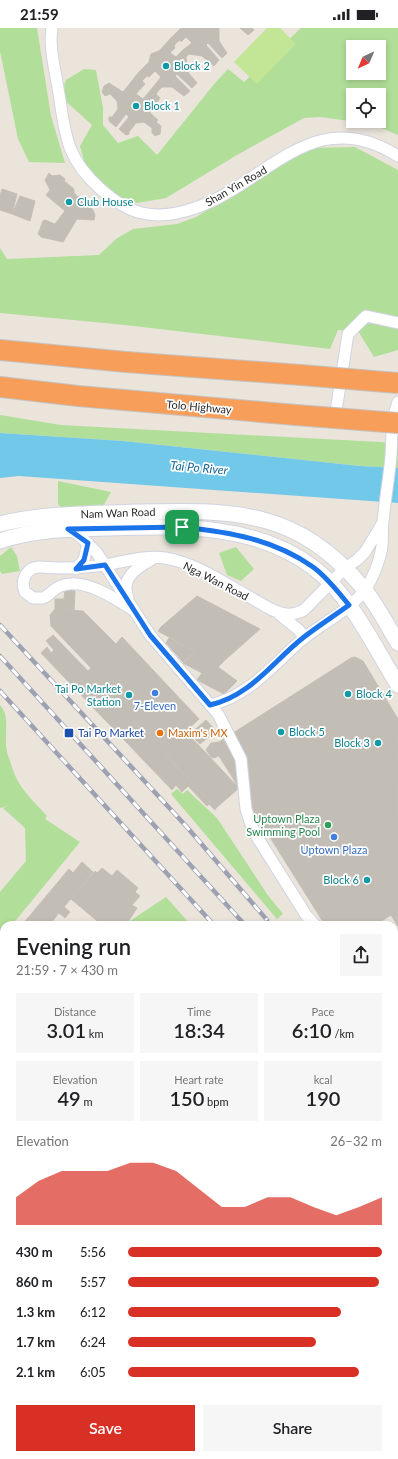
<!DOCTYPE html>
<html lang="en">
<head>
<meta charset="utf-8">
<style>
  body { margin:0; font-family:Lato,sans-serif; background:#f6f6f6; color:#202124; height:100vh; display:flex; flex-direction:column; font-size:15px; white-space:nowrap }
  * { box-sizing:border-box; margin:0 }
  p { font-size:13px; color:#757577 }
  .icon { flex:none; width:22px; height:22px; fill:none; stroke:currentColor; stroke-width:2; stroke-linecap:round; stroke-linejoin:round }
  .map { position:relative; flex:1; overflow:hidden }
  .details { position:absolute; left:0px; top:893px; width:398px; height:538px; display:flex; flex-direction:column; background:#fff; border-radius:12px 12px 0 0; box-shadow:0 2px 6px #0003 }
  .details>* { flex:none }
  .needle { width:26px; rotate:224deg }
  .buttons { position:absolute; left:346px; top:12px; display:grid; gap:8px }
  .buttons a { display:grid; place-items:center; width:40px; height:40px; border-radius:0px; background:#fff; box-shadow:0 2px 6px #0003; font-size:20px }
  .pin { position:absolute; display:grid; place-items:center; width:34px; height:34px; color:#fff; margin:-17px; border-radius:8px; box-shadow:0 2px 6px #0006 }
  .round { display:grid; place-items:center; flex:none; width:42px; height:42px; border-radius:0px; background:#f6f6f6 }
  .summary { display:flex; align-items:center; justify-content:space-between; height:68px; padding:0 16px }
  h1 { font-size:22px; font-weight:600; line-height:30px }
  .metrics { display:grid; grid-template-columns:repeat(3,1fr); gap:6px; height:68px; padding:4px 16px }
  .metrics div { display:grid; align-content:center; border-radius:0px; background:#f6f6f6; text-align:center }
  .metrics b { font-size:20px; font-weight:600 }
  .metrics small { font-size:11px; font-weight:400 }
  .metrics p { font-size:11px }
  .chart { height:112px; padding:8px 16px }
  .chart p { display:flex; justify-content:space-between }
  .chart svg { width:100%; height:72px; margin-top:4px; fill:#d93025; opacity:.7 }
  .action { display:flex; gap:8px; margin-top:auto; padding:8px 16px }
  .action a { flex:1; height:46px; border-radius:0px; background:#d93025; color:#fff; font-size:16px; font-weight:600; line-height:46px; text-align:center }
  .action a+a { background:#f6f6f6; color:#202124 }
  ul { padding:0 16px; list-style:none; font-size:13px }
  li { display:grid; grid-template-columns:64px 48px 1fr; align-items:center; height:30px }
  li i { height:10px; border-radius:5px; background:#d93025 }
  .status { display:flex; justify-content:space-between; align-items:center; height:28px; padding:0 20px; background:#fff; direction:ltr }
  .status svg { height:11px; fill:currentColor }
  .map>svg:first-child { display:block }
  .green { fill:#b1de99; fill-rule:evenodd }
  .pitch { fill:#c3e596 }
  .water { fill:#72c8e8 }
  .building { fill:#c2beb6; stroke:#c5bfb5 }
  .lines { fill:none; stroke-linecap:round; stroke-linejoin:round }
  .street-casing { stroke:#d0d3e1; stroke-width:13 }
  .secondary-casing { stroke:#d0d3e1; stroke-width:17 }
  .highway-casing { stroke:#c3c3c3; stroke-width:22 }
  .street { stroke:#fff; stroke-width:11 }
  .secondary { stroke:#fff; stroke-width:15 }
  .highway { stroke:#f69e5a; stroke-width:20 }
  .rail-casing { stroke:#9ea1b2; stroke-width:4.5 }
  .rail { stroke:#fff; stroke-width:3; stroke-dasharray:9; stroke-linecap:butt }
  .highway-bridge-casing { stroke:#c3c3c3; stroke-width:22; stroke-linecap:butt }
  .highway-bridge { stroke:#f69e5a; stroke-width:20 }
  .route-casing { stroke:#fff; stroke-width:8 }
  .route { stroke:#1a73e8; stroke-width:5 }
  .culture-dot { fill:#0f9aa8; stroke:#fff; stroke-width:1.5 }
  .shop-dot { fill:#3f7fe0; stroke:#fff; stroke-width:1.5 }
  .transit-dot { fill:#1a4fb4; stroke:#fff; stroke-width:1.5 }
  .food-dot { fill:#e8710a; stroke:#fff; stroke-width:1.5 }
  .leisure-dot { fill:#2e9e5b; stroke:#fff; stroke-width:1.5 }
  .labels { text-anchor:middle; stroke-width:3.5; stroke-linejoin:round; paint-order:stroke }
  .culture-label { font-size:11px; fill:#0d838f; stroke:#fff; text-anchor:start }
  .street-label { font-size:11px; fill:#282828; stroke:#fff }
  .shop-label { font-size:11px; fill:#366cbe; stroke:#fff }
  .transit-label { font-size:11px; fill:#164399; stroke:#fff; text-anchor:start }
  .food-label { font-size:11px; fill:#c56008; stroke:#fff; text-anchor:start }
  .leisure-label { font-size:11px; fill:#27864d; stroke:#fff; text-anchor:end }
  .water-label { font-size:12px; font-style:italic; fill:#146691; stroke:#fff }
</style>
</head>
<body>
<div class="status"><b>21:59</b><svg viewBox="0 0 49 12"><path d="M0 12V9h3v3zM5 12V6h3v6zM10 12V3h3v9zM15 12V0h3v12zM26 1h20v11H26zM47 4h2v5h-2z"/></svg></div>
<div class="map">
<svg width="398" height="1431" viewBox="0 0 398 1431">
  <rect width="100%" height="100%" fill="#eae4db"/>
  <path class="green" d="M0,0H37L51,88L65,135L29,134L18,111L0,23Z
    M301,0H398V107L372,96L320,89L304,90L237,127L166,170L137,175L109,165L93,151L84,133L80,118L92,97L60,68L66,52L84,41L96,42L103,80V97L118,115L138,108L157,127L215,55L228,41L244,54ZM353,19H379V45H353ZM353,67H379V93H353Z
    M355,119L398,142V322L374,329L358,303L338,302L330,321L125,297L0,285V220L7,231L99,227L116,211L133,201L177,196L196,189L309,120Z
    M0,387L61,397L398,415V440L360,438L123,413L0,405Z
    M58,453L111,464L97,489L64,483L58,476Z
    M11,519L17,528L20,543L2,546L0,543V528Z
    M236,519L254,541L241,553L227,547L219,525Z
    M0,677C12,690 2,710 8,727C11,736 14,747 19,755C26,767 38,778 47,788L45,791L80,814L12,897H4V906L0,910V864L26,833L25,800L3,780L8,778L0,780Z
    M177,761L183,766L187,762L217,790L267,866L283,886L277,891L171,766Z
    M166,869L191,897H124Z
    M0,1014L4,1021V1201H0Z
    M394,1201L398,1207V1240L394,1242Z"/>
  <path class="pitch" d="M267,0H280L296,16L257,56L234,34Z"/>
  <path class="water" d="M0,405L123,413L360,438L398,440V475L19,448L0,450Z"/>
  <path class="building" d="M181,0H219V13L227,25L222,30L208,15L206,17L219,32L214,38L202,28L189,26L188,27L183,22L192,15L186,9L181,14L180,12L176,15L171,10Z
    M240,0H252L254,2L248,7Z
    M171,10L176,15L174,18L175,20L170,25L176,29L183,22L188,27L186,29L187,43L197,55L192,60L177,46L175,48L190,63L184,68L172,59H162L159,62L154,58L161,49L155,43L149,49L147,48L145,50L139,44L149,34L151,26L159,23Z
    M139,44L145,50L142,53L145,56L136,66L143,71L154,58L159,62L156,66L160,70L150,85L158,92L156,94L161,98L160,106L155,108L152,105V100L144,94L136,95L129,104V106L126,107L119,101L129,89L126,86L116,99L109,93V89H112L118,81L117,73L110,66L105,68L102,64L104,58L109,55L123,64Z
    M49,145L52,148L60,147L65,151L64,153L74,161V165L93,182L95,187L94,192L77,191L63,214L41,209L38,206L43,193L45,192L55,196L65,183L46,167L50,162L45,152Z
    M2,161L17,166L12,186L0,182V168Z
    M20,168L35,173L30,193L12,186Z
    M65,562L75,563L74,582L55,581V571H64Z
    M197,568L260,601L225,632L161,599Z
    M55,581L83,583L116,616L122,609L199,691L186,703L189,706L166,728L216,780L215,782L209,776L207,778L188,758L182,764L176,757L172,762L41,625L47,619L51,625L54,622L46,613L53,607L88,643L91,640L51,598L50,587Z
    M161,599L225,632L218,639L237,653L224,666L197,652L202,645L183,635L196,624L158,603Z
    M169,610L195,624L183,634L166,615Z
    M355,629L363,633L398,691V898L391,887L375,897H325L219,728L214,730L211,729L206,722L211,715L219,714L351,630Z
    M346,638L352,649L363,642L368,651L357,657L359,661L370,654L375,662L364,669L372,681L362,687L355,675L351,677L358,688L349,694L343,683L332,690L327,682L338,675L336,672L326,679L321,671L331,664L325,654L334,648L340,658L343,656L336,644Z
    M151,667L239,760L216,780L129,688Z
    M278,677L284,687L297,679L303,688L290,696L292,699L303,692L308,700L297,708L303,717L295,723L289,713L285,715L291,725L283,731L277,721L266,728L261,719L272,713L270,710L258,717L252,708L264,700L258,690L266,685L273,695L276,693L270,682Z
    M375,688L382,699L393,692L398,701L387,707L389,711L398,705V716L394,719L398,725V733L392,737L384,725L381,727L388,738L379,744L372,733L362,740L357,732L367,725L365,722L355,729L350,720L361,714L355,704L363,698L369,708L373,706L366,694Z
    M206,692L216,703L200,716L190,706Z
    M392,747L398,756V784L391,789L386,781L396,774L394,770L384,777L379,769L390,762L383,752Z
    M364,825L370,835L383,826L389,835L376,844L378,847L389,840L394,848L383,855L389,865L381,871L375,861L371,863L377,873L369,879L363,869L352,875L347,867L358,860L356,857L344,865L338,856L350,848L344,838L352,832L358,843L362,840L356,830Z
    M82,834L93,844L64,879L70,884L65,890L59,885L49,897H22L69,841L73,845Z
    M102,840L112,848L117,842L138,860L135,864L140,868L132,877L137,880L126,897H102L71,871L95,843L97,845Z
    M4,918V950L0,955V923Z
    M0,1091L4,1093V1108L2,1113L0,1112Z
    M4,1247V1322L0,1311V1248Z
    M398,1249V1258L394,1260V1251Z
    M4,1295V1305L0,1306V1297Z
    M398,1320V1431H329L328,1427H394V1322Z
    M398,1367V1431H334L332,1427H394V1369Z
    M29,1427H60L62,1431H30Z
    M85,1427H110L111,1431H86Z
    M113,1427H139V1429L134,1431H115Z
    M146,1427H158L160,1431H147Z
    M231,1427H249L250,1431H232Z
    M256,1427H283L271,1431H257Z"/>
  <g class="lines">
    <defs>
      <path id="street" d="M52,0C49,20 55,41 58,60C62,81 63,103 71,122C81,147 115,179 142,185C159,189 178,186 195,180C240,165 280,122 323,112C350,106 376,114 398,128
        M345,390L336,383L348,306L366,288L398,295
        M69,501L79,507L97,525L150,607L218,686L241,731L246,781L250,794L257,809L306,887L315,897
        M76,541L84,532L88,515
        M128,570C120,551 136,540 151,532
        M133,582C115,570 83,549 61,558C54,560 50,567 43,570H33L25,564C20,552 27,538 41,539C63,541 83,540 104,537C124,534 145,527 165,530C196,535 226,556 253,571C264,577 274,585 286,586C293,587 298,585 304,582L345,540L357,532L365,524L382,496
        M279,586L299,602L304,609
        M210,677C246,669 270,641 296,617C317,597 346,586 364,563C373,551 380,532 382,518C383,510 382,502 383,494C385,472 389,450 391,428C392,409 391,392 398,374
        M394,975L398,980
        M394,987L398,991
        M0,1047L4,1050
        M0,1191H4
        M0,1241L4,1240
        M0,1414L4,1418
        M8,1427L10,1431
        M71,1427L73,1431
        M318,1427L319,1431
        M185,1431L196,1427"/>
      <path id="secondary" d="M0,496C45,485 90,486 136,484C232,482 297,480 364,561C377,577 387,597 398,615
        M0,513C35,501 71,501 107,500C178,498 255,495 314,540C352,569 373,617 398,657
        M394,1296L398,1294
        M0,1350L4,1348
        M305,1427L307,1431"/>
      <path id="highway" d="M0,322L126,334L301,347
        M0,359L78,368L296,387"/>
    </defs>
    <use href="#street" class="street-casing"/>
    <use href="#secondary" class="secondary-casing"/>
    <use href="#highway" class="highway-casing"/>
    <use href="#street" class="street"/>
    <use href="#secondary" class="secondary"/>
    <use href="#highway" class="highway"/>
    <defs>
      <path id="rail" d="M0,597L186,798L267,892
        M0,628L245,897
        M0,663L214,897
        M394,1146L398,1153"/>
    </defs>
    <use href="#rail" class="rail-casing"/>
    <use href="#rail" class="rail"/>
    <defs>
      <path id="highway-bridge" d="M301,347L398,355
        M296,387L398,395"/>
    </defs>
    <use href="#highway-bridge" class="highway-bridge-casing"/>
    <use href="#highway-bridge" class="highway-bridge"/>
  </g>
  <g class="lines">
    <defs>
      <path id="route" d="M182,499C229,504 273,511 313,539C327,549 338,564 349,577C334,588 318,598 304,609C273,633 251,668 210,677L150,607L105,537L76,541L84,532L88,515L68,501Z"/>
    </defs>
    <use href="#route" class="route-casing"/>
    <use href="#route" class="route"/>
  </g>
  <g class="culture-dot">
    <circle cx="166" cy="38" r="4"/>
    <circle cx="136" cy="78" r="4"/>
    <circle cx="69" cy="174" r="4"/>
    <circle cx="348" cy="666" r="4"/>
    <circle cx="129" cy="667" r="4"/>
    <circle cx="281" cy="704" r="4"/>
    <circle cx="378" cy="715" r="4"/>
    <circle cx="367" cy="852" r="4"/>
  </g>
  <g class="shop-dot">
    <circle cx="155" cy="665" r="4"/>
    <circle cx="334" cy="809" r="4"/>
  </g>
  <rect class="transit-dot" x="64" y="700" width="10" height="10" rx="2"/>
  <circle class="food-dot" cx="160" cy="705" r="4"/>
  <circle class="leisure-dot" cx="328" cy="797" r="4"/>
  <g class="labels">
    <g class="culture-label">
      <text x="174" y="42">Block 2</text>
      <text x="144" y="82">Block 1</text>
      <text x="77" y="178">Club House</text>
      <text x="121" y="665" text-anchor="end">Tai Po Market<tspan x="121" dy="13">Station</tspan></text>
      <text x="356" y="670">Block 4</text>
      <text x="289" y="708">Block 5</text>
      <text x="370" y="719" text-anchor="end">Block 3</text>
      <text x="359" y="856" text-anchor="end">Block 6</text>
    </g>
    <g class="street-label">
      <text transform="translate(236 158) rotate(-30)" y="4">Shan Yin Road</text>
      <text transform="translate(199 379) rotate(5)" y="4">Tolo Highway</text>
      <text transform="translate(118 485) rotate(-2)" y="4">Nam Wan Road</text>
      <text transform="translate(216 553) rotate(27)" y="4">Nga Wan Road</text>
    </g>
    <g class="shop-label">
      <text x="155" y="682">7-Eleven</text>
      <text x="334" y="826">Uptown Plaza</text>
    </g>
    <g class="transit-label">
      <text x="78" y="709">Tai Po Market</text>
    </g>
    <g class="food-label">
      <text x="168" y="709">Maxim's MX</text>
    </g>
    <g class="leisure-label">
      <text x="320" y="795">Uptown Plaza<tspan x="320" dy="13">Swimming Pool</tspan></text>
    </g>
    <g class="water-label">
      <text transform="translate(199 440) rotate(5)" y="4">Tai Po River</text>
    </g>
  </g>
</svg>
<div class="buttons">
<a><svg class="needle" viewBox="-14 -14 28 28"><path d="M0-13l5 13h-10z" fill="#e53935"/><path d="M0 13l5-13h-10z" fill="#757577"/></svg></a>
<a><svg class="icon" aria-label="locate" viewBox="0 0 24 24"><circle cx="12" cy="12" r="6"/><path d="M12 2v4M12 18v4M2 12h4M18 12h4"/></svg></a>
</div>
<div class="pin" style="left:182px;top:499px;background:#1e9e55"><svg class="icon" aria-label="arrive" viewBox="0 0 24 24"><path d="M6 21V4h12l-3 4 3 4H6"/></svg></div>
<section class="details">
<div class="summary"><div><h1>Evening run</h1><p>21:59 · 7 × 430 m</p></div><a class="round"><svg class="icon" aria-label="share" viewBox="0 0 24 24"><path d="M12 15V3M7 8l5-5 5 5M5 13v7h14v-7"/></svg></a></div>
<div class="metrics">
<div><p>Distance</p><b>3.01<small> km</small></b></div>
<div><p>Time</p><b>18:34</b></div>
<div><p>Pace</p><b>6:10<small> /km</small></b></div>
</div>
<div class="metrics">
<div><p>Elevation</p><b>49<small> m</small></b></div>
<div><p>Heart rate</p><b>150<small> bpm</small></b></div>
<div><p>kcal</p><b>190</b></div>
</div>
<div class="chart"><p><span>Elevation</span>26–32 m</p>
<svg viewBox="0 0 160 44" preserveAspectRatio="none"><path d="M0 44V27L10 17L20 11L30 11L40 11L50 6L60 6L70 11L80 22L90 33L100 33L110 27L120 27L130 33L140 38L150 33L160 27V44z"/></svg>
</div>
<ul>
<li><b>430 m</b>5:56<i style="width:100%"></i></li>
<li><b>860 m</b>5:57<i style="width:99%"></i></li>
<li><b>1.3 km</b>6:12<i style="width:84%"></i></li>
<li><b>1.7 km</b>6:24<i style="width:74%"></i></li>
<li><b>2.1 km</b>6:05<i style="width:91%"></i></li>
</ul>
<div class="action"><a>Save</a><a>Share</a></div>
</section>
</div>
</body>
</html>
